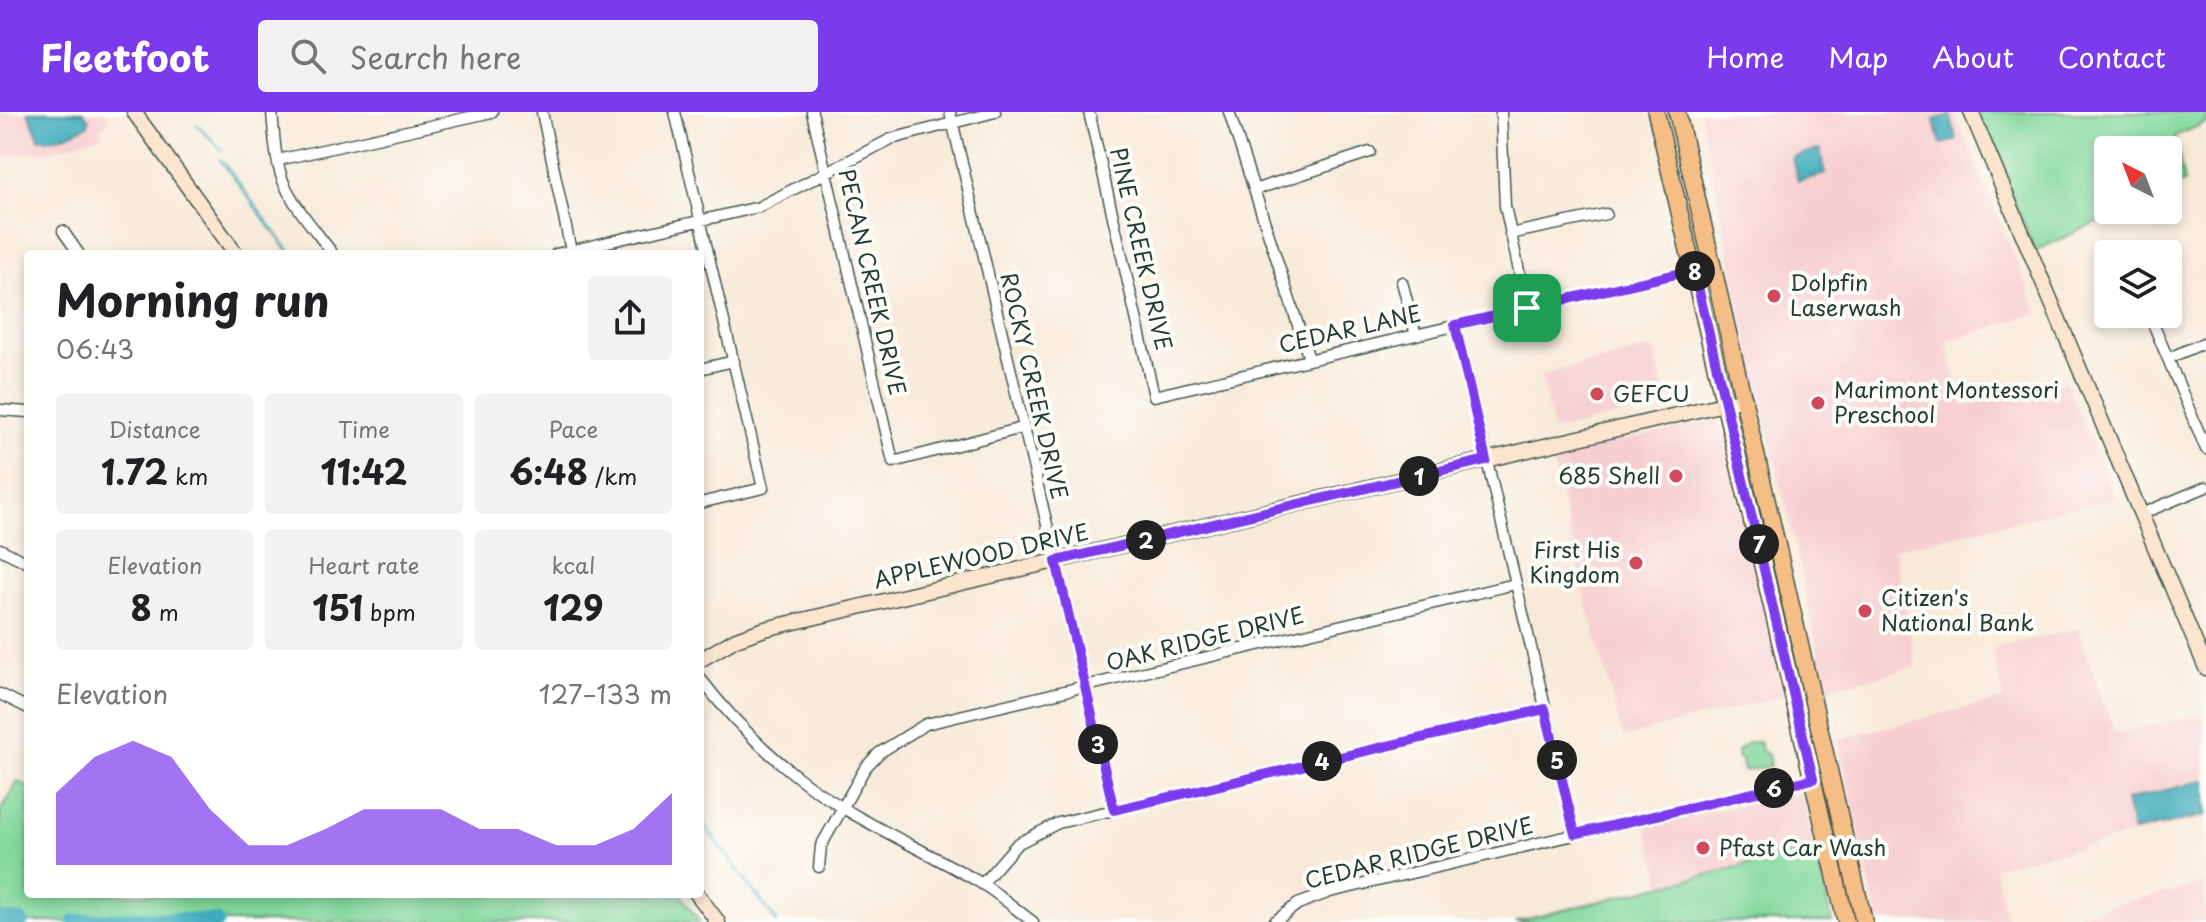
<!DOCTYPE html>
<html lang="en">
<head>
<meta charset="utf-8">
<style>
  body { margin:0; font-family:"Playpen Sans",sans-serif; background:#f2f2f2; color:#202124; height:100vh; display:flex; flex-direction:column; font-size:30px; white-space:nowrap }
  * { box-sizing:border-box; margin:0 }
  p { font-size:26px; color:#757577 }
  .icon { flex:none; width:44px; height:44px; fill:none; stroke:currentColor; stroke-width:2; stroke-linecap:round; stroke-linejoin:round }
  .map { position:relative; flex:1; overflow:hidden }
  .side { position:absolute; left:24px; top:138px; width:680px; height:648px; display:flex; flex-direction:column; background:#fff; border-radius:8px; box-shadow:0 4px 12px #0003 }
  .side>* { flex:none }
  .needle { width:52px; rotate:318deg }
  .tools { position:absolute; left:2094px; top:24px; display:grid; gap:16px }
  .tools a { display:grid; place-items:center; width:88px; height:88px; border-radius:8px; background:#fff; box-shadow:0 4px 12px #0003; font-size:40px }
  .pin { position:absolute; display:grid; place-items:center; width:68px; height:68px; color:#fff; margin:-34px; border-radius:16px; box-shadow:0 4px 12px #0006 }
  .km { position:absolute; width:40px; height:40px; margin:-20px; border-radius:50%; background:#222; color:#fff; font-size:22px; line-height:40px; text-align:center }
  .round { display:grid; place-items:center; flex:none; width:84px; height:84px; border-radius:8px; background:#f2f2f2 }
  .summary { display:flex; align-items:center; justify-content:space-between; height:136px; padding:0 32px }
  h1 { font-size:44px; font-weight:700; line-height:60px }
  .figures { display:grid; grid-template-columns:repeat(3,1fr); gap:12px; height:136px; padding:8px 32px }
  .figures div { display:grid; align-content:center; border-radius:8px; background:#f2f2f2; text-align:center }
  .figures b { font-size:34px; font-weight:700 }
  .figures small { font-size:22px; font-weight:400 }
  .figures p { font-size:22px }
  .chart { height:224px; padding:16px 32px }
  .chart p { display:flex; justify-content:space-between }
  .chart svg { width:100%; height:144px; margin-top:8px; fill:#7c3aed; opacity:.7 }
  header { display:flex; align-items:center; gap:48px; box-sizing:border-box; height:112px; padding:0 40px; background:#7c3aed; color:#fff }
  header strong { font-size:38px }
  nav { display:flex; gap:44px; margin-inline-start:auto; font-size:28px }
  .search { width:560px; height:72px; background:#f2f2f2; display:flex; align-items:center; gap:20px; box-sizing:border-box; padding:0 28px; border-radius:8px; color:#757577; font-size:30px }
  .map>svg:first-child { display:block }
  .built { fill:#f7cfd1 }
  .green { fill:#82d89c; stroke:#508a68; stroke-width:2 }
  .water { fill:#3eabbc; stroke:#2e7478; stroke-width:2 }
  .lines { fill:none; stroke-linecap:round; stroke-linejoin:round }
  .stream { stroke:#3eabbc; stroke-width:3 }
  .river { stroke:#3eabbc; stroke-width:16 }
  .street-casing { stroke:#40574d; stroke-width:13 }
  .secondary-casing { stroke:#40574d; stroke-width:17 }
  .primary-casing { stroke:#40574d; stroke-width:19 }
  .street { stroke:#fff; stroke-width:10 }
  .secondary { stroke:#fbe5cf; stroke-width:14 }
  .primary { stroke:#f6be87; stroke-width:16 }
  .route-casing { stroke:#fff; stroke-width:16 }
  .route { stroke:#7c3aed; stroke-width:10 }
  .poi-dot { fill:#d1495b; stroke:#fdfcf7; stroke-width:3 }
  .labels { text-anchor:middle; stroke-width:8; stroke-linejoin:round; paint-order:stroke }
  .street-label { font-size:22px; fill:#1f3d34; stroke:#fdfcf7 }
  .poi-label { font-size:22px; fill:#1f3d34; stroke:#fdfcf7; text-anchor:start }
</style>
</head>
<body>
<header>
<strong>Fleetfoot</strong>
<div class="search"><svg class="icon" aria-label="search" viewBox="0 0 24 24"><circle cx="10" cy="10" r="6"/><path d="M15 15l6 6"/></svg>Search here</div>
<nav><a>Home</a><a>Map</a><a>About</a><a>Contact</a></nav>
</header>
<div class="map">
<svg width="2206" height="810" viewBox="0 0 2206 810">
  <rect width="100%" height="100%" fill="#fdfcf7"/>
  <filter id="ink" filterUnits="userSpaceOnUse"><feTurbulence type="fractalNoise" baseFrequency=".0125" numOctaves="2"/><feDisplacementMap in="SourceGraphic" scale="16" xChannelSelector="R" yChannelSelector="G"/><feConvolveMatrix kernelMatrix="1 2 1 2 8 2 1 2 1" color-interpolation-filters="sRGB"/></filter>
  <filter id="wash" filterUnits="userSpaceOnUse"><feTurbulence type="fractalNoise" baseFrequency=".006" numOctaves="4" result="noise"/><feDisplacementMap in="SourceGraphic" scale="32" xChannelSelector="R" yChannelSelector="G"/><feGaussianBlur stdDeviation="1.8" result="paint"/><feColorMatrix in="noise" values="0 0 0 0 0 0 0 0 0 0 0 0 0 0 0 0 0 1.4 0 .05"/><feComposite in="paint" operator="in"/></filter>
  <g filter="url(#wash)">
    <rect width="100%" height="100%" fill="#f8ead9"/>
    <path class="built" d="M0,0H106L107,11L100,16L103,23L50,39L0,44Z
      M1700,0H1954L2038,201L1947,229L1963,294L2066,269L2115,386L1895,437L1916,555L1825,577L1801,458L1757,275Z
      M1653,236L1667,291L1553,319L1541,263Z
      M1719,306L1784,584L1623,625L1587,492L1552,346Z
      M2078,517L2115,621L2200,603L2206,617V706L1994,755L2007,810H1878L1838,627L2004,587L1993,536Z
      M1801,681L1815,736L1662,772L1646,713Z
      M2206,771V810H2044Z"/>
    <path class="green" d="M1977,0H2206V11L2175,24L2184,70L2168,77V38H2108V98H2123L2035,139Z
      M1748,630H1759L1761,638L1768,643L1770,654L1744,659L1741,647L1737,646V639Z
      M18,669L28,675V782H680L700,810H0V700Z
      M1815,736L1832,810H1515Z"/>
    <path class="water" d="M28,0H83L89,8L88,13C74,21 55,30 39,26Z
      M1950,3L1957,28L1941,32L1934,8Z
      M1820,37L1826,62L1798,69L1792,45Z
      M2206,668V703L2133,720L2126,688Z"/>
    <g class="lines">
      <path class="stream" d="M197,13L222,38
        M220,47L291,142
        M700,708L777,810"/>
      <path class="river" d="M0,808L21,810
        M75,810L141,807L216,810"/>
    </g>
  </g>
  <g filter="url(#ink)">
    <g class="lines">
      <defs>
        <path id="street" d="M272,0C274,22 275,48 283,69C294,95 316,119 333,142
          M542,0L571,139
          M675,0L763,376L700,391
          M812,0L893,350L1022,316
          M950,0L1114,698
          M1089,0L1154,284L1694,158
          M1229,0L1309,247
          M1501,0L1505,94L1527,196
          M278,48L492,0
          M1254,78L1370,40
          M63,119L79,142
          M1510,122L1606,102
          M556,142L759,95L891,27L995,0
          M1402,170L1416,223
          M2149,202L2206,337
          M1455,213L1575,722
          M2169,246L2206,230
          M700,257L734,249
          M0,298L28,300
          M2141,402L2206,375
          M0,437L28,451
          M700,566C728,603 762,637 799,666C853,708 920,735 979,770C998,781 1015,797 1033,810
          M0,582L28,596
          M819,755L821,734L865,656L879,641L926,612L1515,472
          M982,772L1017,732L1058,711L1545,597
          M1274,810L1298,792L1330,780L1813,667"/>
        <path id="secondary" d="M134,0L236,142
          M1971,0L2206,556
          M700,548L736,527L765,517L1745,287
          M697,782L718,810"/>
        <path id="primary" d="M1656,0L1846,810
          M1677,0L1864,810"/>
      </defs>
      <use href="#street" class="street-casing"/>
      <use href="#secondary" class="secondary-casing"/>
      <use href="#primary" class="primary-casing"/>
      <use href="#street" class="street"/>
      <use href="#secondary" class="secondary"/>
      <use href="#primary" class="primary"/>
    </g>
  </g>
  <g class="lines" filter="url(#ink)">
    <defs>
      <path id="route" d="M1694,158L1813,667L1575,722L1545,597L1114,698L1056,449L1486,348L1455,213Z"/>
    </defs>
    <use href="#route" class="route-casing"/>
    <use href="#route" class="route"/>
  </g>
  <g class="poi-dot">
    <circle cx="1774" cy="184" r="8"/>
    <circle cx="1597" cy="282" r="8"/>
    <circle cx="1818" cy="291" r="8"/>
    <circle cx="1676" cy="364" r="8"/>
    <circle cx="1636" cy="451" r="8"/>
    <circle cx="1865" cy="499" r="8"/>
    <circle cx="1703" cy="736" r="8"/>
  </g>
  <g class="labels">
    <g class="street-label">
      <text transform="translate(1141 137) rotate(77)" y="8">PINE CREEK DRIVE</text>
      <text transform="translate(872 170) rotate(77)" y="8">PECAN CREEK DRIVE</text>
      <text transform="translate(1350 217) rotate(-13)" y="8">CEDAR LANE</text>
      <text transform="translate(1034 274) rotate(77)" y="8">ROCKY CREEK DRIVE</text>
      <text transform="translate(981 444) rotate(-13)" y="8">APPLEWOOD DRIVE</text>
      <text transform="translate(1205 527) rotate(-14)" y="8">OAK RIDGE DRIVE</text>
      <text transform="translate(1419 741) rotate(-14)" y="8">CEDAR RIDGE DRIVE</text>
    </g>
    <g class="poi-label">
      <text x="1790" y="179">Dolpfin<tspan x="1790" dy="25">Laserwash</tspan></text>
      <text x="1834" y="286">Marimont Montessori<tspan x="1834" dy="25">Preschool</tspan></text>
      <text x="1613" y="290">GEFCU</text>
      <text x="1660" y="372" text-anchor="end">685 Shell</text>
      <text x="1620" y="446" text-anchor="end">First His<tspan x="1620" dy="25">Kingdom</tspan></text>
      <text x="1881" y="494">Citizen's<tspan x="1881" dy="25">National Bank</tspan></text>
      <text x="1719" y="744">Pfast Car Wash</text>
    </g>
  </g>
</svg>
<div class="tools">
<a><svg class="needle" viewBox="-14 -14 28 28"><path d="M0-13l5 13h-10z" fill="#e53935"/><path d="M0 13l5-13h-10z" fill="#757577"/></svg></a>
<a><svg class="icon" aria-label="layers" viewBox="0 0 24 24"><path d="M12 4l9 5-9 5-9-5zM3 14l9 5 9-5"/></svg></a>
</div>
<div class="pin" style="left:1527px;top:196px;background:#1e9e55"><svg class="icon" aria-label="arrive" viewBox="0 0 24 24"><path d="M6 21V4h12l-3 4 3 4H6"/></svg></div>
<b class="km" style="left:1419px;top:364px">1</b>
<b class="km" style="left:1146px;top:428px">2</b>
<b class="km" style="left:1098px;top:632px">3</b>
<b class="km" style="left:1322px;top:649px">4</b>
<b class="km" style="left:1557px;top:648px">5</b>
<b class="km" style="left:1774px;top:676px">6</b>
<b class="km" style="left:1759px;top:432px">7</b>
<b class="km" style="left:1695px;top:159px">8</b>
<section class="side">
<div class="summary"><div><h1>Morning run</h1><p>06:43</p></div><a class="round"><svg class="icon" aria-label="share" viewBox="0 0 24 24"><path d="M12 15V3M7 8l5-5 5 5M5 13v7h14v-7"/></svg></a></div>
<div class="figures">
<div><p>Distance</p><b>1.72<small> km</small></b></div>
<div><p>Time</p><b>11:42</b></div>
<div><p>Pace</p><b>6:48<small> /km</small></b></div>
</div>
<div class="figures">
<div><p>Elevation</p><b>8<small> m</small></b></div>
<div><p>Heart rate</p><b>151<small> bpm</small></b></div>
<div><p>kcal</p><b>129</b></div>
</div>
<div class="chart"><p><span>Elevation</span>127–133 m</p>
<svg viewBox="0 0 160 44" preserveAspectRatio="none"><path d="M0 44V22L10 11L20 6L30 11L40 27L50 38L60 38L70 33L80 27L90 27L100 27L110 33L120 33L130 38L140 38L150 33L160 22V44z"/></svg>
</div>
</section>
</div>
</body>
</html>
